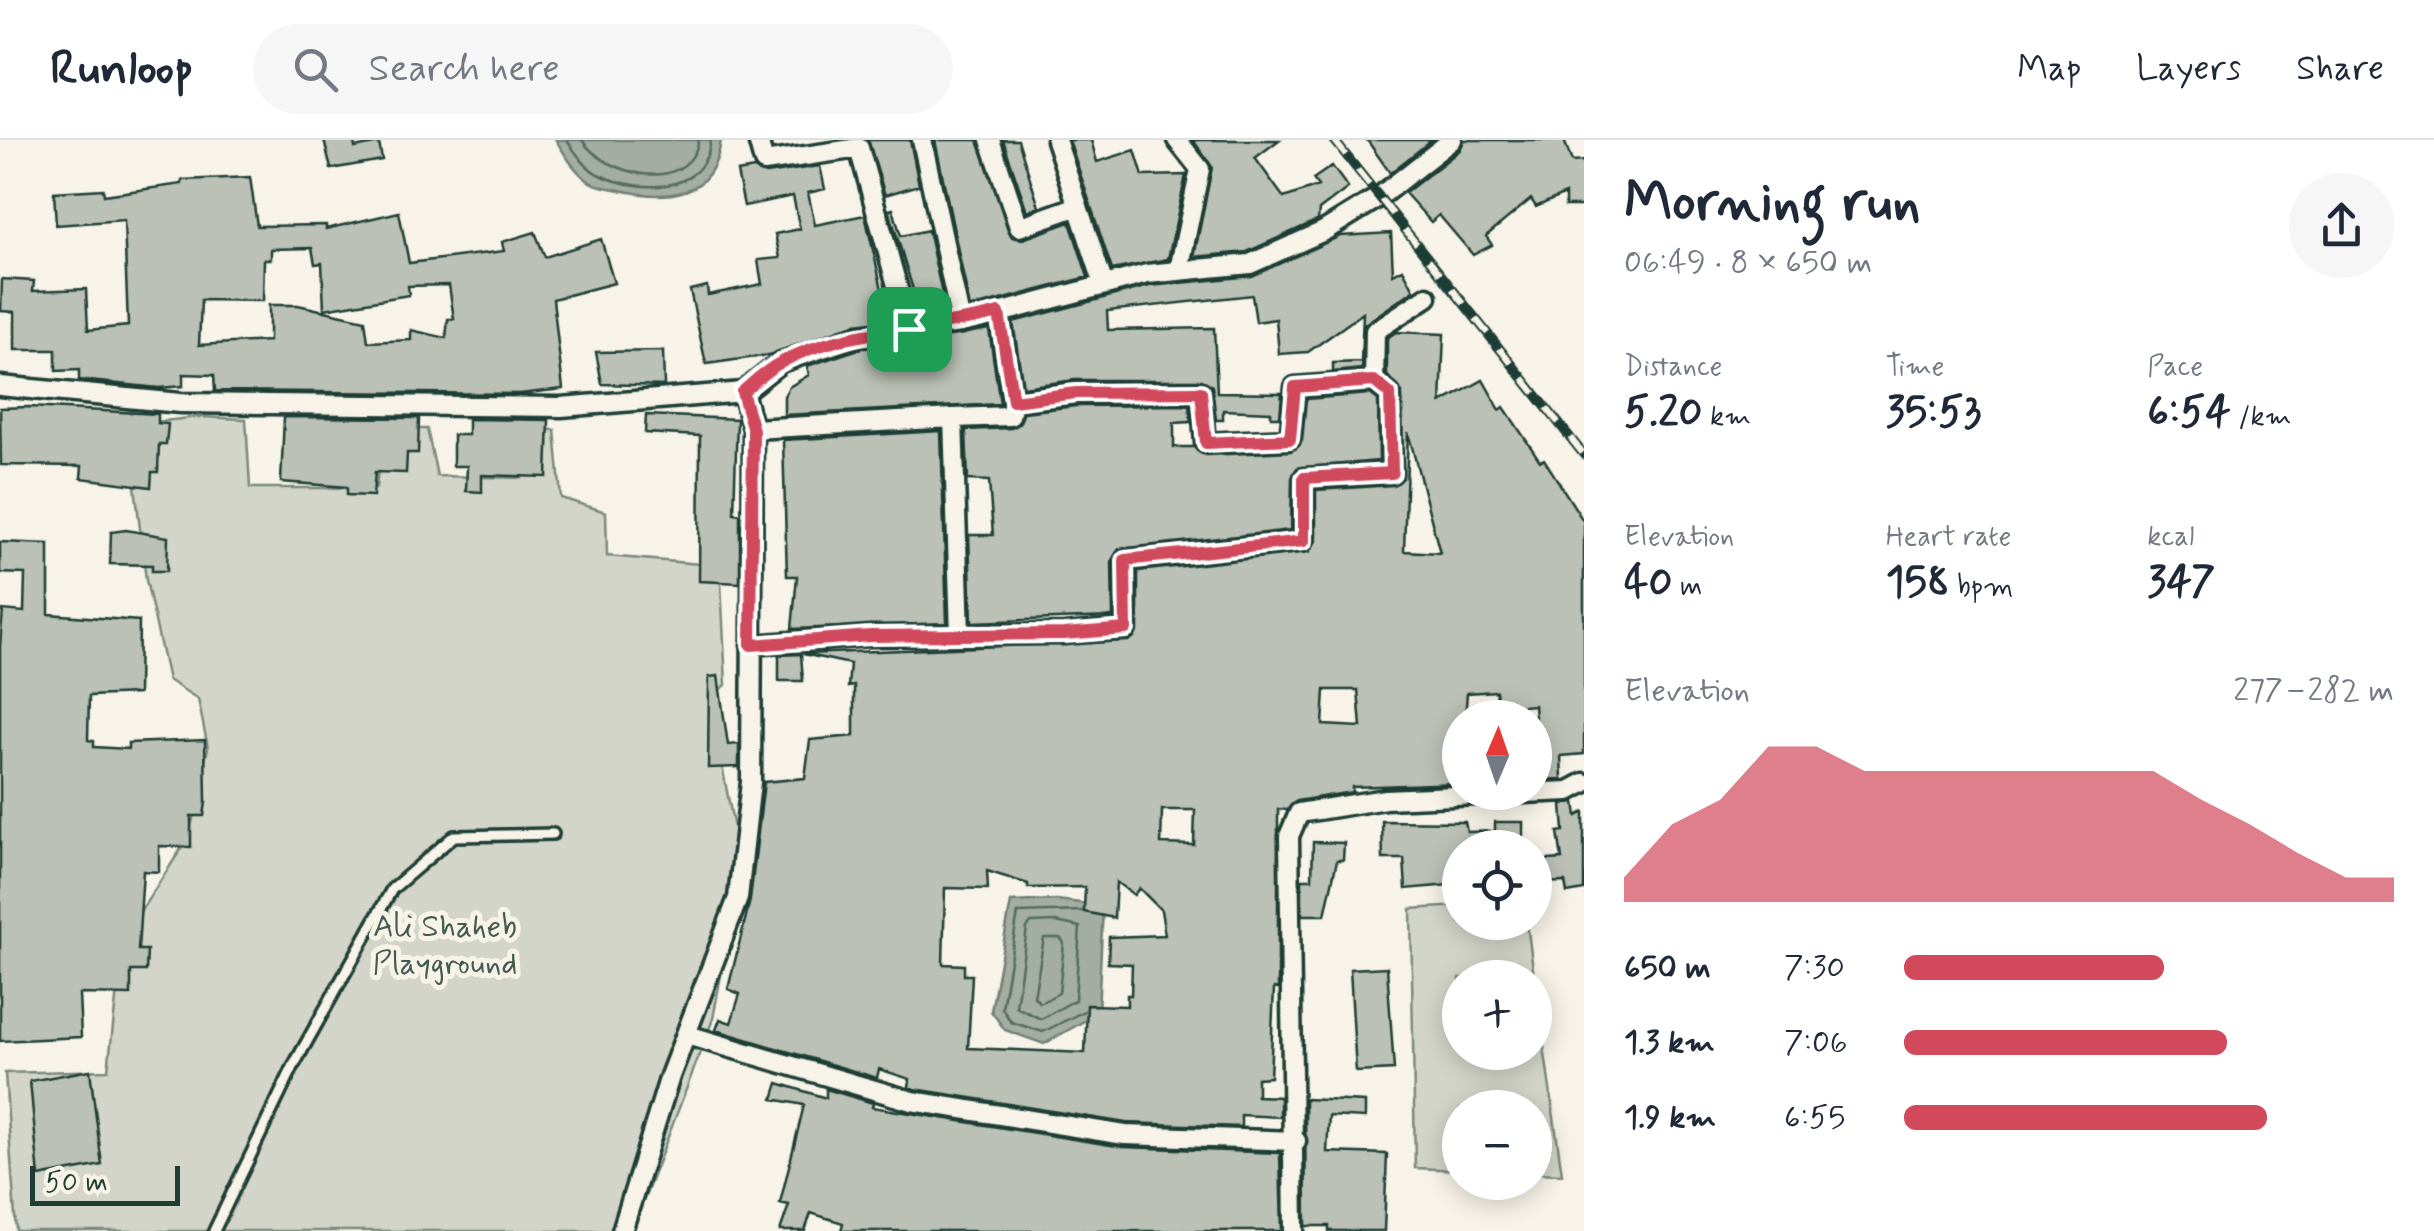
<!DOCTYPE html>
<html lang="en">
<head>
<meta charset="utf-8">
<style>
  body { margin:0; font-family:Mynerve,sans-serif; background:#f6f6f7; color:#1f2937; height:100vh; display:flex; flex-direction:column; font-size:38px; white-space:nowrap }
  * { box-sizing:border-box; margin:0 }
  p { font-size:32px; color:#747a83 }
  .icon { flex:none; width:55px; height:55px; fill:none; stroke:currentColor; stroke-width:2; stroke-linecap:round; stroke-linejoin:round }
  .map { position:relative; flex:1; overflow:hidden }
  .sheet { display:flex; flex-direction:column; background:#fff; width:850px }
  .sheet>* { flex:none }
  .needle { width:65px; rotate:2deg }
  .controls { position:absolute; left:1442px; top:560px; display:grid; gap:20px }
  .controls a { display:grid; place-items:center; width:110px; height:110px; border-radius:50%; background:#fff; box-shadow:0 5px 25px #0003; font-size:50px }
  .scale { position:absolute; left:30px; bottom:25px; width:150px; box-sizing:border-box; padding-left:10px; border:5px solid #1f3d34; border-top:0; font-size:28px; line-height:35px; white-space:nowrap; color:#1f3d34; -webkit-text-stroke:8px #f7f3e8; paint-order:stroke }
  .pin { position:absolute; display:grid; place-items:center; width:85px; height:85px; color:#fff; margin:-42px; border-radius:20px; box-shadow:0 5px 15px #0006 }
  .round { display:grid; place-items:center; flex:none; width:105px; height:105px; border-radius:52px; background:#f6f6f7 }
  .overview { display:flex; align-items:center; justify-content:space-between; height:170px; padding:0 40px }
  h1 { font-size:55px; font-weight:800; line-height:75px }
  .stats { display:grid; grid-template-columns:repeat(3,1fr); gap:15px; height:170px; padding:10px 40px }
  .stats div { display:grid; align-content:center }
  .stats b { font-size:42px; font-weight:800 }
  .stats small { font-size:28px; font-weight:400 }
  .stats p { font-size:28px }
  .chart { height:280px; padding:20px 40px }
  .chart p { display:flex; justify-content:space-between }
  .chart svg { width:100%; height:180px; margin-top:10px; fill:#d1495b; opacity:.7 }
  ul { padding:0 40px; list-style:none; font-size:32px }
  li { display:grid; grid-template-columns:160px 120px 1fr; align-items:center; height:75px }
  li i { height:25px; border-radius:12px; background:#d1495b }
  header { display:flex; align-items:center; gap:60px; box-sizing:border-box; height:140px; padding:0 50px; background:#fff; border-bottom:2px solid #e0e1e3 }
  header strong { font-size:48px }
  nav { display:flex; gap:55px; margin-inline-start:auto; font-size:35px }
  .search { width:700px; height:90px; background:#f6f6f7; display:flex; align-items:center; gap:25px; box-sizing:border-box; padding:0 35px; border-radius:55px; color:#747a83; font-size:38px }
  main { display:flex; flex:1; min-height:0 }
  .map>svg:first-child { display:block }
  .green { fill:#d3d5ca; stroke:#79897f; stroke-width:2.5 }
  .water { fill:#a4ada3; stroke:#6f8077; stroke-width:2.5 }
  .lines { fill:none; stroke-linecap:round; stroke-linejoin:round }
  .shore { stroke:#546a60; stroke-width:2.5 }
  .building { fill:#bbc1b6; stroke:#1f3d34; stroke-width:2.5; fill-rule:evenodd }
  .lane-casing { stroke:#1f3d34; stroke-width:16 }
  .street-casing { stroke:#1f3d34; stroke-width:25 }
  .lane { stroke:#f7f3e8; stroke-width:9 }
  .street { stroke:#f7f3e8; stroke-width:18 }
  .rail-casing { stroke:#1f3d34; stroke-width:10 }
  .rail { stroke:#f7f3e8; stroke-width:6; stroke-dasharray:19; stroke-linecap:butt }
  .route-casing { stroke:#fff; stroke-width:20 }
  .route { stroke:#d1495b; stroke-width:12 }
  .labels { text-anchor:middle; stroke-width:10; stroke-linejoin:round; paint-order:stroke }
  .park-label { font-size:32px; fill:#435b52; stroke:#f7f3e8 }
</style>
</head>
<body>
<header>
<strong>Runloop</strong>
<div class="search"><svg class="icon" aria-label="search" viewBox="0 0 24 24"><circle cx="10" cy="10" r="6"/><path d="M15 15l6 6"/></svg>Search here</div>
<nav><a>Map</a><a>Layers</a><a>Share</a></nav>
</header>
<main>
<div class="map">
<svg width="1584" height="1091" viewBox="0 0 1584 1091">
  <rect width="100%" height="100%" fill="#f7f3e8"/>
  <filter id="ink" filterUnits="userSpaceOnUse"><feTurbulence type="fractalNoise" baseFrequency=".01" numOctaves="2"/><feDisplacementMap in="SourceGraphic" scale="20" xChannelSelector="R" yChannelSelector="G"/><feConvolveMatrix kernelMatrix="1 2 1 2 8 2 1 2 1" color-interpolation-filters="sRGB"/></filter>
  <g filter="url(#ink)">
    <path class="green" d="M198,277L246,279L250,348H376L382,289H427L437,336L522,338V288L555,290L561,358L606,372L607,416L700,424L721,442L726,545L709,557L741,725L713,879L632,1091H16L5,933L108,930L123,798L189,697L208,608L198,559L168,540L146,440L134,337L156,282Z
      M1460,766V782L1527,783L1534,837L1460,838V912H1535V843L1562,1034L1535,1033V968H1460V1030L1415,1028L1411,769Z"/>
    <path class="water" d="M556,0H721C714,58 667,61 620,50C611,48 598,47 590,42C575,32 565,15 556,0Z
      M1057,760L1103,766L1098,873L1044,904L1005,890L991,871L1011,762Z"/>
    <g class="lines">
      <path class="shore" d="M567,0C575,12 586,29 600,35C640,53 704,55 711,0
        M582,0C605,35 687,56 699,0
        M1082,771L1018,773L1002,868L1011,882L1043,892L1084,871
        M1056,782L1080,787L1075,860L1041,879L1016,867L1027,788L1031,783Z
        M1044,798H1060L1064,803L1059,853L1040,863L1034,857Z"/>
    </g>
    <path class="building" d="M324,0H354L355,8L379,3L382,20L331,29Z
      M868,0H910L919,45L885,55Z
      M935,0H978L1012,97L1023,99L1070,82L1088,137L970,168Z
      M1003,0H1018L1039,67L1027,71Z
      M1069,0H1091L1097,22L1135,10L1143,36L1186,35L1168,119L1112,130Z
      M1193,0H1279L1255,18L1284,58L1318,46L1313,39L1332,26L1348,48L1319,70L1318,80L1247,112L1194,117L1212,27Z
      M1367,0H1432L1390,33Z
      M1464,0H1564L1572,22L1584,21V66H1565V54L1536,67L1531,59L1486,96L1492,105L1473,115L1439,75L1431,82L1405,53L1460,10Z
      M820,26L825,49L808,53L815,85L865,75L889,180L855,184L770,215L706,224L690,150L707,146L708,155L762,144L758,120L780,118L775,94L800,89L793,56L744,66L737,32L754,29L766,34Z
      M250,37L257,86L326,85V89L399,72L409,123L504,111L502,102L535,92L545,117L601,99L614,143L553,159L563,249L520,254L215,251L214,235L183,234V246L159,248L79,240V230L56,231V210H15V172L1,171L2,139L34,141L33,151L86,149L88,190L128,186L124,80L56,85L54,52L103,49L104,55L182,44V40ZM312,108L315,124L322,123L324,169L409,155L408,146L449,145L454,179H448L446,198L411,190V200L368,202L365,180L298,165H269V201L199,205L201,160L263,161L264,119H271V109Z
      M893,69L901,96L928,90L946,172L921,176L889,70Z
      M1391,93L1393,134L1403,129L1414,150L1365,184L1362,229L1333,232V223L1361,222L1363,173L1308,212L1279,214L1276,179L1256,182L1252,155L1107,171L1108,190L1214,188L1217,252L1282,253L1280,277H1271V272L1223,270V280H1216L1212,246L1202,240H1075L1023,247L1013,182L1149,146L1252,136L1340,96Z
      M989,189L1000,264L784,275V256L789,247L809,235L807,226L862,208L928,204L927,200Z
      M1396,192L1444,194L1441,263L1483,240L1500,270L1504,267L1540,321L1544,319L1584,382V614L1561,616L1562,639L1539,640L1534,565L1498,568L1496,551L1467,553L1465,578H1460V643L1352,647V652L1297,661L1287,670L1278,669V849L1274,848L1270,937L1257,938V956L1280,957V977L1241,975V987L1126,983L915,949L909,947L910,939L879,929L877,938L716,890L720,879L731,883L740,854L728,849L750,760L764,642L805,638L810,600L854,596V546L848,547L850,524L803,514L1128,501L1138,490V431L1309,412L1316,401V350L1393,345L1403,338L1402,253L1387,235V198ZM1408,292L1440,413L1404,411ZM1325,550H1358L1361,587L1323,585ZM1162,670H1195L1194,705L1161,704ZM987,731L1028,744V748L1085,747L1084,772L1114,778L1116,742L1134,755L1139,748L1161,770L1165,795L1109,797L1108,823L1132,824L1131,855H1127V866L1087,865L1085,913L968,908L972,835H964V825L943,824L945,748L988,749Z
      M663,211L664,246L602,244L596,212Z
      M1370,254L1378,260L1379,321L1297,328L1292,338L1291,390L1119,409L1112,420L1113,477L972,482L969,395H993L989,341L968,340L966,290L1011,288L1019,284L1024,272L1076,266L1189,265L1191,282L1174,283V307H1194L1206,315L1291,311L1302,301L1306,259Z
      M29,267L158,274V283L168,284L166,304H159L158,332H152L151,347L81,338L82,326L1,325L0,268Z
      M646,275L737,279L734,373L740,374V443L699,441L700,296L645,293Z
      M284,277L419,278L418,313H407L406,333L375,332L373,356L347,355V347L281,342Z
      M468,279L549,280L547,337L482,335V352L466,351L467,326H453V295H468Z
      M941,291L947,483L792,489L797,436H787L783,300Z
      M126,390L168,397L167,431H152V425L110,424L111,392Z
      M0,402L49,404V474L139,481L138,554L89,556L88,600L94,601V607L128,609V603L205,600L206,662L204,676H191V707L159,706V732L143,731L138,810H147L146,831H131V855L79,854L81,897L0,901V506L3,470L24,472L25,434L0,433Z
      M801,514L803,541H779V515Z
      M718,536L728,605L739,604V627L708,628L709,537Z
      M1575,662L1577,676L1584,672V750L1567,753L1565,742L1535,743V721L1562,719L1558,692L1564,691L1562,664Z
      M1382,681L1465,682L1467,692L1495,691V682H1523V708H1460V744L1406,749L1404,719H1383Z
      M1313,702L1344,703L1343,720H1337L1325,775H1302V739H1312Z
      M1387,827L1394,930L1356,932L1350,829Z
      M90,930L102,1025L39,1037L30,941Z
      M778,943L826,958V949L873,963L872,967L1123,1007L1280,1013L1282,1091H841L843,1083L811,1073L805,1091H780L789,1065L780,1063L804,965L773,959Z
      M1305,959L1365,962V978L1329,976L1327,1012L1387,1014L1384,1091H1329V1086H1306Z"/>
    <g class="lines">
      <defs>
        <path id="lane" d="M214,1091L295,923L392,749L454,696L553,694"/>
        <path id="street" d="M758,0L764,22L859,8L909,189
          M922,0L961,183
          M990,0L1019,87L1078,66
          M1056,0L1104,145
          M1177,0L1200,29L1179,130
          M999,173L1013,261
          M0,246L180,263L561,267L743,252L781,222L859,196L961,183L1147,134L1250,124L1324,91L1379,57L1452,0
          M953,278L1010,276L1013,261L1075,253L1201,252L1205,303L1290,299L1295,247L1374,241
          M753,289L953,278L960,494
          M751,505L870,496L1064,494L1126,489L1125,420L1303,401L1304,338L1392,333L1390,254L1374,241L1375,191L1427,157
          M687,895L912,961L1125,995L1296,1001
          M622,1091L670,936L738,758L751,642L753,289L743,252
          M1294,1091L1289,696L1299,673L1385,659L1569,651L1584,643"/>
      </defs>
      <use href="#lane" class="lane-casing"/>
      <use href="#street" class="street-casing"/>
      <use href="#lane" class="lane"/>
      <use href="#street" class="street"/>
      <defs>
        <path id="rail" d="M1334,0L1584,315"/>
      </defs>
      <use href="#rail" class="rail-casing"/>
      <use href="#rail" class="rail"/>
    </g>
  </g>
  <g class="lines" filter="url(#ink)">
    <defs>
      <path id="route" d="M999,173L1013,261L1076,253L1201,252L1206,303L1290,299L1295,247L1374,241L1390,254L1392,333L1304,338V401L1125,420L1126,489L1064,494L870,496L751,505L753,290L742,252C754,242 766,230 780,223C845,186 929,192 999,173Z"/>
    </defs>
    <use href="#route" class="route-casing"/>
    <use href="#route" class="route"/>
  </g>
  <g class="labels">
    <g class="park-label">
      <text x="445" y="796">Ali Shaheb<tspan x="445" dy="37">Playground</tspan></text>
    </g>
  </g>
</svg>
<div class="controls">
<a><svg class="needle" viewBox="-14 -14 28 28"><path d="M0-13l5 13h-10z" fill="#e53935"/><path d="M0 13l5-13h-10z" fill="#747a83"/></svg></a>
<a><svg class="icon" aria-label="locate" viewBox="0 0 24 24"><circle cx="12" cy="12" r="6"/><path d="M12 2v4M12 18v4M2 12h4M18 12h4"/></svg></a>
<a>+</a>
<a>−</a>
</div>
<div class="scale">50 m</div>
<div class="pin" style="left:909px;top:189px;background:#1e9e55"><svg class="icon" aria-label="arrive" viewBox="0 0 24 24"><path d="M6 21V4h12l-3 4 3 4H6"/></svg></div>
</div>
<section class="sheet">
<div class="overview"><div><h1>Morning run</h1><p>06:49 · 8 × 650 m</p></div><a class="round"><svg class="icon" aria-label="share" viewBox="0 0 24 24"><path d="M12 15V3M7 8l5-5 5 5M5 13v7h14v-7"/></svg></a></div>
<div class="stats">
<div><p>Distance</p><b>5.20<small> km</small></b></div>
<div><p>Time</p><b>35:53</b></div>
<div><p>Pace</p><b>6:54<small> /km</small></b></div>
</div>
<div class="stats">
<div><p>Elevation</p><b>40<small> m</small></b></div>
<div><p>Heart rate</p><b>158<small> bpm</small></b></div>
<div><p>kcal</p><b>347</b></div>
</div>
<div class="chart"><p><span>Elevation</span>277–282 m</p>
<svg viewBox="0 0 160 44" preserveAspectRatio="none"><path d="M0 44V38L10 25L20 19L30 6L40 6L50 12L60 12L70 12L80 12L90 12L100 12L110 12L120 19L130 25L140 32L150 38L160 38V44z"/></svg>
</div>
<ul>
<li><b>650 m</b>7:30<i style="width:53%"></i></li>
<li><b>1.3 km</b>7:06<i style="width:66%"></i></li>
<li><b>1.9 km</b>6:55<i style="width:74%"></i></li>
</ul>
</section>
</main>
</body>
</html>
